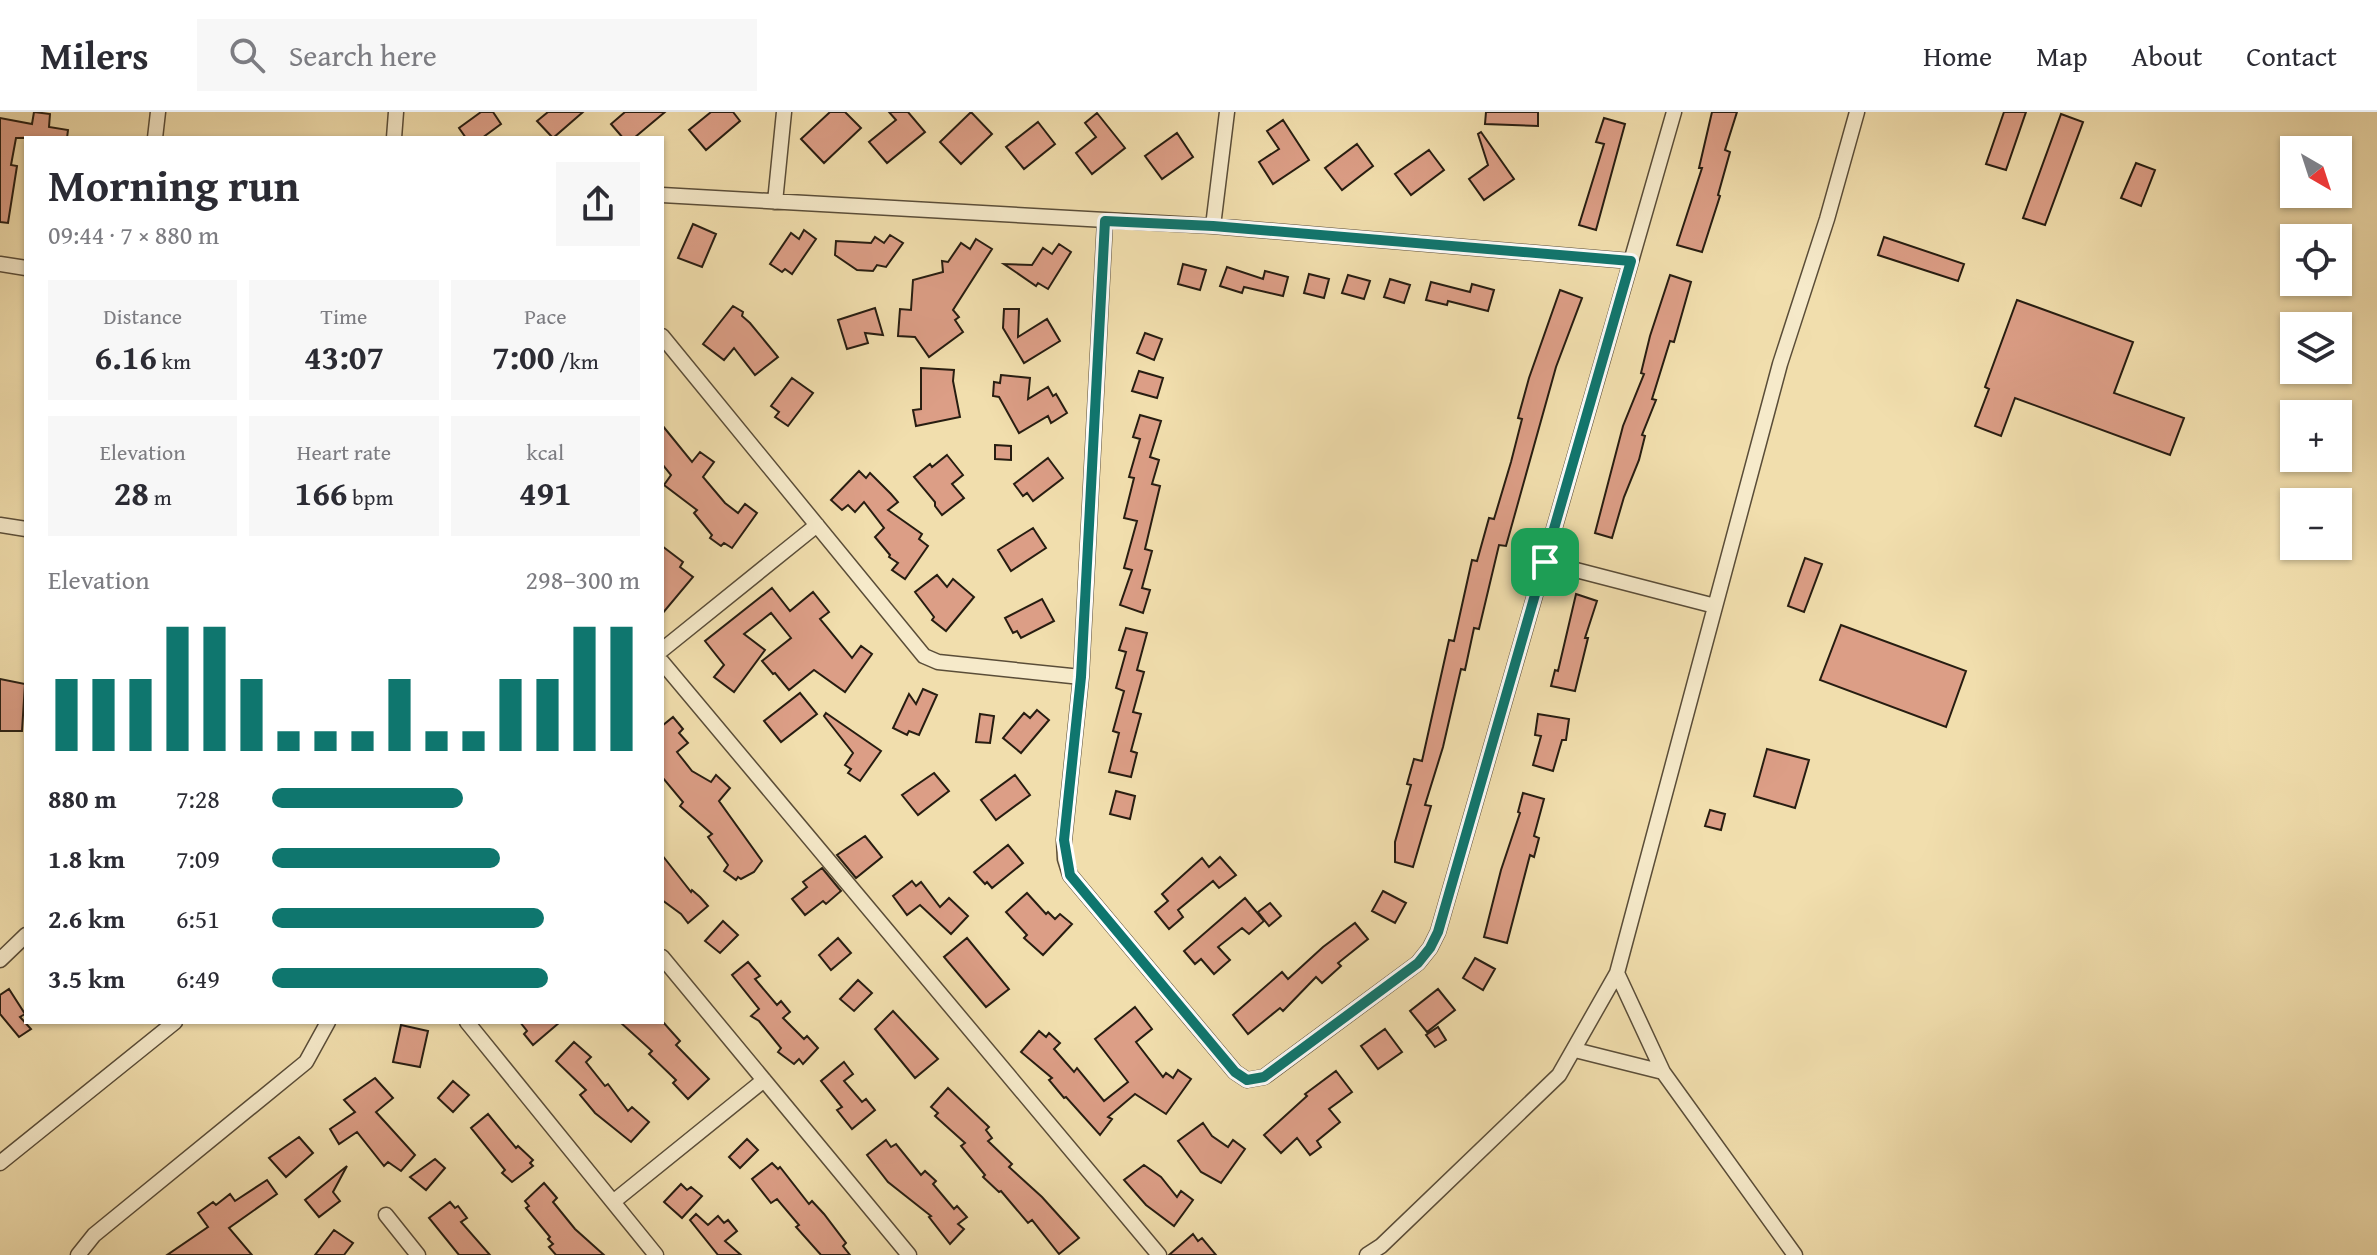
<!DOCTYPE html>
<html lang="en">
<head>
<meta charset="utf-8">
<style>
  body { margin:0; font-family:"Gentium Book Plus",serif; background:#f7f7f7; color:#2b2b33; height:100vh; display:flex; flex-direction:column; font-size:30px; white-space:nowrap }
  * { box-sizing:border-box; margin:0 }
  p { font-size:26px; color:#7c7c81 }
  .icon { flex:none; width:44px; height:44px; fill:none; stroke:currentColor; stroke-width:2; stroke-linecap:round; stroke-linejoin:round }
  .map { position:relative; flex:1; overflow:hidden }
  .side { position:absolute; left:24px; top:24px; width:640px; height:888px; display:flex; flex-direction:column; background:#fff; border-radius:0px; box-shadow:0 2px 6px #0004 }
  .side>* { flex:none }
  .needle { width:52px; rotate:141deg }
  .buttons { position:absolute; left:2280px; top:24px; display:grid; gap:16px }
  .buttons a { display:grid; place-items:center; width:72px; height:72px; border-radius:0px; background:#fff; box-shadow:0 2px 6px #0004; font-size:40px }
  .pin { position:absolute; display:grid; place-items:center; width:68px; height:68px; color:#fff; margin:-34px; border-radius:16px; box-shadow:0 4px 12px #0006 }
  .round { display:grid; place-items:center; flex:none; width:84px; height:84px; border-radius:0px; background:#f7f7f7 }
  .headline { display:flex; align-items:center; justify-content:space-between; height:136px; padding:0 24px }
  h1 { font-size:44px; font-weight:700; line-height:60px }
  .metrics { display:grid; grid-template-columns:repeat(3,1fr); gap:12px; height:136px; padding:8px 24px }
  .metrics div { display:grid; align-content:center; border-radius:0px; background:#f7f7f7; text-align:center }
  .metrics b { font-size:34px; font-weight:700 }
  .metrics small { font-size:22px; font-weight:400 }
  .metrics p { font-size:22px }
  .chart { height:224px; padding:16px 24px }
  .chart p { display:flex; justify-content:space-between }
  .chart svg { width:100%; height:144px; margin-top:8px; stroke:#0f766e; stroke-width:6 }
  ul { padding:0 24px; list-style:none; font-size:26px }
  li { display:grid; grid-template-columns:128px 96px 1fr; align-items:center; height:60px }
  li i { height:20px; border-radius:10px; background:#0f766e }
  header { display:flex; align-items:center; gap:48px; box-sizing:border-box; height:112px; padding:0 40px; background:#fff; border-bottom:2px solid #e1e1e2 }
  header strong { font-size:38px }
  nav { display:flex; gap:44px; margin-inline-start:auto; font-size:28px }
  .search { width:560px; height:72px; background:#f7f7f7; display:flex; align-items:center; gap:20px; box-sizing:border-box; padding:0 28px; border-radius:0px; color:#7c7c81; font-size:30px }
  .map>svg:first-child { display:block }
  .building { fill:#dc9e86; stroke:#271d11; stroke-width:2 }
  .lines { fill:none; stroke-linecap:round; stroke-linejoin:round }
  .street-casing { stroke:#5a4d38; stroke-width:17 }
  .street { stroke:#f6eaca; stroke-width:14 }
  .route-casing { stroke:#fff; stroke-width:16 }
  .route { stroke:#0f766e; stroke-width:10 }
</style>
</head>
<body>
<header>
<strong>Milers</strong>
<div class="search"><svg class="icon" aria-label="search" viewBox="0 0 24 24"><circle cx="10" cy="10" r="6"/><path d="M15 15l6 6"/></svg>Search here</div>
<nav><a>Home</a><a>Map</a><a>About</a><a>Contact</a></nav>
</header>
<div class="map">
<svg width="2377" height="1143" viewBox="0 0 2377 1143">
  <rect width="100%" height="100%" fill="#f1dead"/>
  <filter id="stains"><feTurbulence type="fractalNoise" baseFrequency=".0025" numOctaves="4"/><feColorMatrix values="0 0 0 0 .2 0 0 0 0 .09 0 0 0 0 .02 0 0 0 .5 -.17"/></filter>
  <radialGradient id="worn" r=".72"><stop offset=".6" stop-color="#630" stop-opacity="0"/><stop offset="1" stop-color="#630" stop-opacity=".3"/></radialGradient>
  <path class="building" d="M34,0L50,2L49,15L68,18L67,26H16L11,53L17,54L8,111L0,110V6L32,12Z
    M481,0H493L501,12L482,26H466L459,16Z
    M548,0H583L553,26L537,9Z
    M625,0H665L634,26H623L611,12Z
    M711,0H733L740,9L706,38L689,18Z
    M830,0H845L861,16L824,51L801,27Z
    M889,0H908L925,20L887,51L869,30L896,8Z
    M971,0L992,22L961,52L940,30Z
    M1486,0H1538V14L1485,12Z
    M1712,0H1737L1725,38L1730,40L1718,83L1720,84L1702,140L1677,133L1702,56H1699Z
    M2004,0H2026L2006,58L1986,52Z
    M1097,1L1125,36L1092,62L1076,41L1096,25L1085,11Z
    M2061,2L2083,10L2045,113L2023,106Z
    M1604,6L1625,12L1596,118L1579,113L1604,32L1596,30Z
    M1283,8L1309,48L1273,72L1259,50L1279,37L1267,19Z
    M1038,10L1055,32L1024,57L1006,35Z
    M1481,20L1514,67L1484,88L1469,67L1488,53L1478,22Z
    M1177,21L1193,45L1162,67L1145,44Z
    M1357,32L1373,54L1342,78L1325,56Z
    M1429,38L1444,58L1411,83L1395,62Z
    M2136,51L2155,58L2141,94L2121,86Z
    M693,112L716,122L702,155L678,146Z
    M804,118L816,127L792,162L785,157L782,160L770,152L791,121L799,127Z
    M890,123L903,131L886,155L877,153L873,159L857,158L835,143L836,129L871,131L875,125L884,131Z
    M1884,125L1964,152L1958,169L1878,143Z
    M976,127L992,137L953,198L959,205L955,208L963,220L929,245L915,225L898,224L900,197L911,198L913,168L943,160L942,149L948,150L961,131L970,137Z
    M1059,132L1071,140L1048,177L1038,171L1036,174L1004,152L1032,153L1043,136L1052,142Z
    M1183,152L1206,158L1200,178L1178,172Z
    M1227,155L1263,167L1265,159L1288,165L1283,184L1244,175L1242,181L1220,174Z
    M1309,162L1329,167L1324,186L1304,181Z
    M1348,163L1370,169L1364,187L1342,181Z
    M1670,163L1691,170L1674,230L1670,229L1652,287L1656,288L1642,323L1645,324L1639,348L1624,385L1612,426L1595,421L1623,314L1644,262L1641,261L1650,224Z
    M1390,167L1410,173L1404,191L1384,185Z
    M1431,170L1470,180L1472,172L1494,178L1488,199L1448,189L1447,193L1426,188Z
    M1560,178L1582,186L1556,255L1506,434L1499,433L1479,517L1474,516L1465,558L1461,557L1443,635L1425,693L1431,694L1413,755L1395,750V730L1411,673L1407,672L1414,647L1422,649L1449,528L1454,529L1472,448L1477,449L1489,406L1494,407L1511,350L1522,307L1518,306L1529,266Z
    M2017,188L2133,230L2114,281L2184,306L2170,343L2015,286L2001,324L1975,314L1989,277L1985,275Z
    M733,194L743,200L742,204L750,211L778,245L755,263L734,236L724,248L703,232Z
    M875,196L883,223L865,221L868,231L847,237L838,208Z
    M1004,197H1019L1018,225L1047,207L1060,229L1024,251L1003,216Z
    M1145,221L1162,227L1154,248L1137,241Z
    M921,256L954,258L953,269L960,305L916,314L913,298L921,297Z
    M1139,259L1163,266L1157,286L1132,279Z
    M1001,263L1030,266L1028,287L1048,275L1053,284L1056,282L1067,301L1051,311L1048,304L1019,321L999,285L993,284L994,270L1000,271Z
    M792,266L813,281L788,314L775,305L779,300L771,294Z
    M1140,303L1161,309L1150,345L1159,348L1152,372L1160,374L1145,437L1152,439L1142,476L1150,478L1143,501L1120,493L1132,458L1124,456L1137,409L1124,406L1134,366L1129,365L1140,327L1133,325Z
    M662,313L692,350L700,340L714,350L703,365L725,391L738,401L745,392L757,401L732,436L724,431L721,434L710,426L712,423L694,401L697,398L664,373L671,363L662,352Z
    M995,333L1011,334V348L995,347Z
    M947,343L963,363L952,372L964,386L942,403L935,394V390L914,365L930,352L932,355Z
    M1048,346L1063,366L1033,389L1027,381L1023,384L1014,372Z
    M859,359L866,366L870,361L891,382L898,390L888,398L922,422L919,427L928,434L905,467L892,458L898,451L889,445L890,443L875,425L884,416L864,390L855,400L848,393L842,398L831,388Z
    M1033,416L1046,436L1011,459L998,438Z
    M662,434L683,450L680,455L693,465L662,502Z
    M1805,446L1822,452L1804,500L1788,494Z
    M937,463L947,475L953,467L974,485L946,519L932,508L934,505L915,480Z
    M772,476L790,499L813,480L829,500L820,507L852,546L861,534L872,542L845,580L814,558L789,578L775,561L773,562L762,549L791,526L771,501L744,522L765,538L734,580L714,565L724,553L705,529Z
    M1576,482L1597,489L1585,526H1588L1575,579L1551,574L1555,558L1558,559Z
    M1042,487L1054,509L1021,526L1017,519L1013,521L1005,506Z
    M1841,513L1966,559L1946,615L1820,568Z
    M1126,516L1147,521L1137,558L1144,560L1133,600L1141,602L1131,639L1137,641L1131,665L1109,660L1119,621L1113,619L1124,579L1116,576L1126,540L1119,538Z
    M0,567L25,572L22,619H0Z
    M923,577L937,583L919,623L909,619L907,623L893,616L909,582L916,592Z
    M800,581L817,602L781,630L764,609Z
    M1037,598L1049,608L1021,641L1003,626L1024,601L1030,606Z
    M826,601L881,639L860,669L848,661L851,657L845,653L853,641L824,604Z
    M980,602L994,604L990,631L976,630Z
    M1538,602L1569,607L1566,628H1562L1553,659L1533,653L1541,624L1535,623Z
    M673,605L683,617L679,621L688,631L677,640L692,659L711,670L716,663L730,676L719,689L762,749L754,760L741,767L738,765L736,768L724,759L728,753L708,725L712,722L680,694L683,690L662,665V614Z
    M1767,637L1809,648L1795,696L1754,684Z
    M934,661L949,679L918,703L902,683Z
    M1015,663L1030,683L996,708L981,688Z
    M1116,679L1135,684L1130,707L1110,702Z
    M1523,681L1544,687L1534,724L1539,726L1534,745L1530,743L1507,831L1484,825L1501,758L1520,701L1518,700Z
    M1710,698L1725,702L1721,718L1705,714Z
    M865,724L882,745L856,766L837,743Z
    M1008,733L1023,751L992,776L987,770L985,772L974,760Z
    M662,743L691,780L692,778L700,785L708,794L688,811L681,802L662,788Z
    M1220,745L1236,763L1219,776L1213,769L1178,798L1183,805L1169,817L1155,800L1168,789L1162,782L1202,746L1209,755Z
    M822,756L841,779L826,792L823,789L805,803L792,787L807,775L803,770Z
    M912,769L916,774L921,770L940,795L949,786L968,804L951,822L920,793L907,803L893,784Z
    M1383,779L1406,791L1395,811L1372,799Z
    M1027,781L1046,802L1048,800L1055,807L1060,802L1072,812L1043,843L1024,826L1027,823L1006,800Z
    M1245,786L1264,809L1249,822L1242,816L1218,835L1230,848L1214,862L1201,847L1195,852L1184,839Z
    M1270,791L1281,804L1269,814L1258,800Z
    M723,809L738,823L720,841L705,829Z
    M1355,811L1368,827L1338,851L1341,854L1322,871L1316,865L1283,899L1280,896L1248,922L1233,903L1282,860L1288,867L1323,835Z
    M838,826L851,841L831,858L819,843Z
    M967,826L1009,877L986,895L944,845Z
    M1475,846L1495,857L1483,878L1463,866Z
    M748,850L760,864L755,867L777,893L781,889L790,900L783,906L804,927L807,924L818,936L803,952L799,947L794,952L778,940L781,936L759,909L751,904L759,897L732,863Z
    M858,868L872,881L854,899L840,887Z
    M9,877L25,902L20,905L31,917L19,925L0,902V883Z
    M1438,877L1455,898L1427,920L1410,899Z
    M1135,895L1152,917L1136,930L1163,965L1166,961L1173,966L1178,958L1191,967L1166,1002L1135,982L1108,1005L1112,1007L1100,1023L1066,985L1064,986L1049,968L1052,966L1021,940L1039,919L1046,925L1049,921L1060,931L1054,937L1074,960L1077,956L1104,989L1128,970L1095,927Z
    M893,899L938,947L915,966L875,917Z
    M520,910H560L533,933L524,922L527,919Z
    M620,910H663L680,929L676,933L709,967L688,987L673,971L676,968L649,942L652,939Z
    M401,913L428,919L420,955L393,950Z
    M1438,915L1446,928L1435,935L1426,923Z
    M1385,917L1402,940L1378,957L1361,934Z
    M574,930L591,945L586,950L605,974L608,972L628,999L632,995L649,1010L631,1030L595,1001L580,983L586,978L556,949Z
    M844,950L853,962L844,969L862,990L866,987L875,998L852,1017L837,998L842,995L821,969Z
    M1336,959L1352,980L1329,997L1340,1010L1317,1029L1321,1035L1310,1043L1297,1026L1281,1041L1264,1023L1307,984L1305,982Z
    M375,966L393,986L376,1000L415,1043L401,1059L388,1050L384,1054L357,1020L339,1032L330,1017L355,1000L344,988Z
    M453,969L469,983L453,1000L438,986Z
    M948,976L989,1015L986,1018L992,1026L988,1029L1012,1052L1009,1055L1042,1085L1079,1126L1059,1142L1032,1108L1028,1111L1001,1079L999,1080L983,1065L985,1063L961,1034L965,1031L935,1004L938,1001L931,995Z
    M488,1002L516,1036L518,1034L533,1048L530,1051L533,1054L512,1070L502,1061L505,1058L471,1016Z
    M1203,1011L1212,1024L1228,1035L1233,1028L1245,1037L1221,1071L1201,1060L1178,1029Z
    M299,1025L313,1041L286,1065L269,1046Z
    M747,1027L758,1038L740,1056L729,1045Z
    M886,1028L891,1035L896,1032L921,1063L925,1059L936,1069L933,1072L954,1097L957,1094L967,1105L958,1112L964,1117L950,1132L929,1105L931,1104L888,1070L867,1043Z
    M435,1047L445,1056L426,1078L410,1065Z
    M772,1051L778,1057L780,1055L809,1092L812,1089L824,1102L846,1131L843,1134L850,1143H821L796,1115L799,1113L777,1087L771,1091L752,1067Z
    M1144,1053L1161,1065L1177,1085L1181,1079L1193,1088L1174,1114L1146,1093L1124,1068Z
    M347,1054L333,1080L340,1089L319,1105L305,1088Z
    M267,1068L277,1082L229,1116L252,1143H167L208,1115L198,1101L213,1090L216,1093L230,1082L235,1089Z
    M544,1071L557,1086L553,1090L575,1117L604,1143H556L549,1135L553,1132L548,1127L550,1125L526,1096L529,1094L525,1089Z
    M681,1072L687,1078L691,1075L702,1084L682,1106L664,1090Z
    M450,1090L455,1096L458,1094L467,1106L461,1110L490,1143H459L429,1106Z
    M696,1102L708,1113L718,1104L724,1111L728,1108L737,1119L725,1129L741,1143H718L690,1108Z
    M334,1118L353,1131L344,1143H315Z
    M1193,1122L1198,1129L1202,1126L1216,1143H1169Z"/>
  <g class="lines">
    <defs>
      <path id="street" d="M155,26L158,0
        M394,26L396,0
        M662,83L1213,114L1631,149
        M775,90L784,0
        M1105,109L1081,565L1064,728L1065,747L1070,763L1235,960L1247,968L1264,965L1418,851L1430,836L1438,820L1674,0
        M1213,114L1227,0
        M0,152L26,156
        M662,224L924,544L938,550L1081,565
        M0,413L26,417
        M1545,450L1715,494
        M662,538L817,413
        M662,550L1159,1143
        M662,845L909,1143
        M0,848L26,823
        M1617,861L1663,960L1795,1143
        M467,910L656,1143
        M1575,938L1663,960
        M0,1051L175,910
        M613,1090L764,968
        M386,1103L418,1143
        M78,1143L94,1123L306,950L328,910
        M1367,1143L1381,1134L1559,963L1617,861L1780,252L1827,107L1857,0"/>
    </defs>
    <use href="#street" class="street-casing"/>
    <use href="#street" class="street"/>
  </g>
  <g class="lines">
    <defs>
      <path id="route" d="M1105,109L1213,114L1631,149L1438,820L1430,836L1418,851L1264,965L1247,968L1235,960L1070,763L1064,728L1081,565Z"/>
    </defs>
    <use href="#route" class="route-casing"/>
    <use href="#route" class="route"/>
  </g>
  <rect width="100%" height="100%" filter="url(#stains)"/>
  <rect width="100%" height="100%" fill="url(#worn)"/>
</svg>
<div class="buttons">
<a><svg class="needle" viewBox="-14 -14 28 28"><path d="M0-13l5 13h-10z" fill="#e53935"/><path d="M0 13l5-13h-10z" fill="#7c7c81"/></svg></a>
<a><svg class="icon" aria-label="locate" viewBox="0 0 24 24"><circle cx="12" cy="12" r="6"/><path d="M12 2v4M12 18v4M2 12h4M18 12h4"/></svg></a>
<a><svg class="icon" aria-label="layers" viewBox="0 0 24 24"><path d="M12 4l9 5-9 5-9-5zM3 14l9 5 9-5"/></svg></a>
<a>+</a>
<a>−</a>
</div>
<div class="pin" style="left:1545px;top:450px;background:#1e9e55"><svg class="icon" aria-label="arrive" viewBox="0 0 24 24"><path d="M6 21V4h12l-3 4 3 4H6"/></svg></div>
<section class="side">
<div class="headline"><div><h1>Morning run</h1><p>09:44 · 7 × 880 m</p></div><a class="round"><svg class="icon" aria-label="share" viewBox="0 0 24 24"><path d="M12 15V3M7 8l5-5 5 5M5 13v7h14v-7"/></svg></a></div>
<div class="metrics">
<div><p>Distance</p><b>6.16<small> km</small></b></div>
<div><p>Time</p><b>43:07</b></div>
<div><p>Pace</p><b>7:00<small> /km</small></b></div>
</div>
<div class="metrics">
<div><p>Elevation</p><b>28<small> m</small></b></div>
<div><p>Heart rate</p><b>166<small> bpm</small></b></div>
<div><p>kcal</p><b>491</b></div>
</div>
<div class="chart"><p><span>Elevation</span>298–300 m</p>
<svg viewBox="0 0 160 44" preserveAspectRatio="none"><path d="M5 44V22M15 44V22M25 44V22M35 44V6M45 44V6M55 44V22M65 44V38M75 44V38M85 44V38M95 44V22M105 44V38M115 44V38M125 44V22M135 44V22M145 44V6M155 44V6"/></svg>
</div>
<ul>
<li><b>880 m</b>7:28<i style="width:52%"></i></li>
<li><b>1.8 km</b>7:09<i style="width:62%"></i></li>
<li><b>2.6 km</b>6:51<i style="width:74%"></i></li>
<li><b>3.5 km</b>6:49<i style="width:75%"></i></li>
</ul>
</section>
</div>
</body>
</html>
